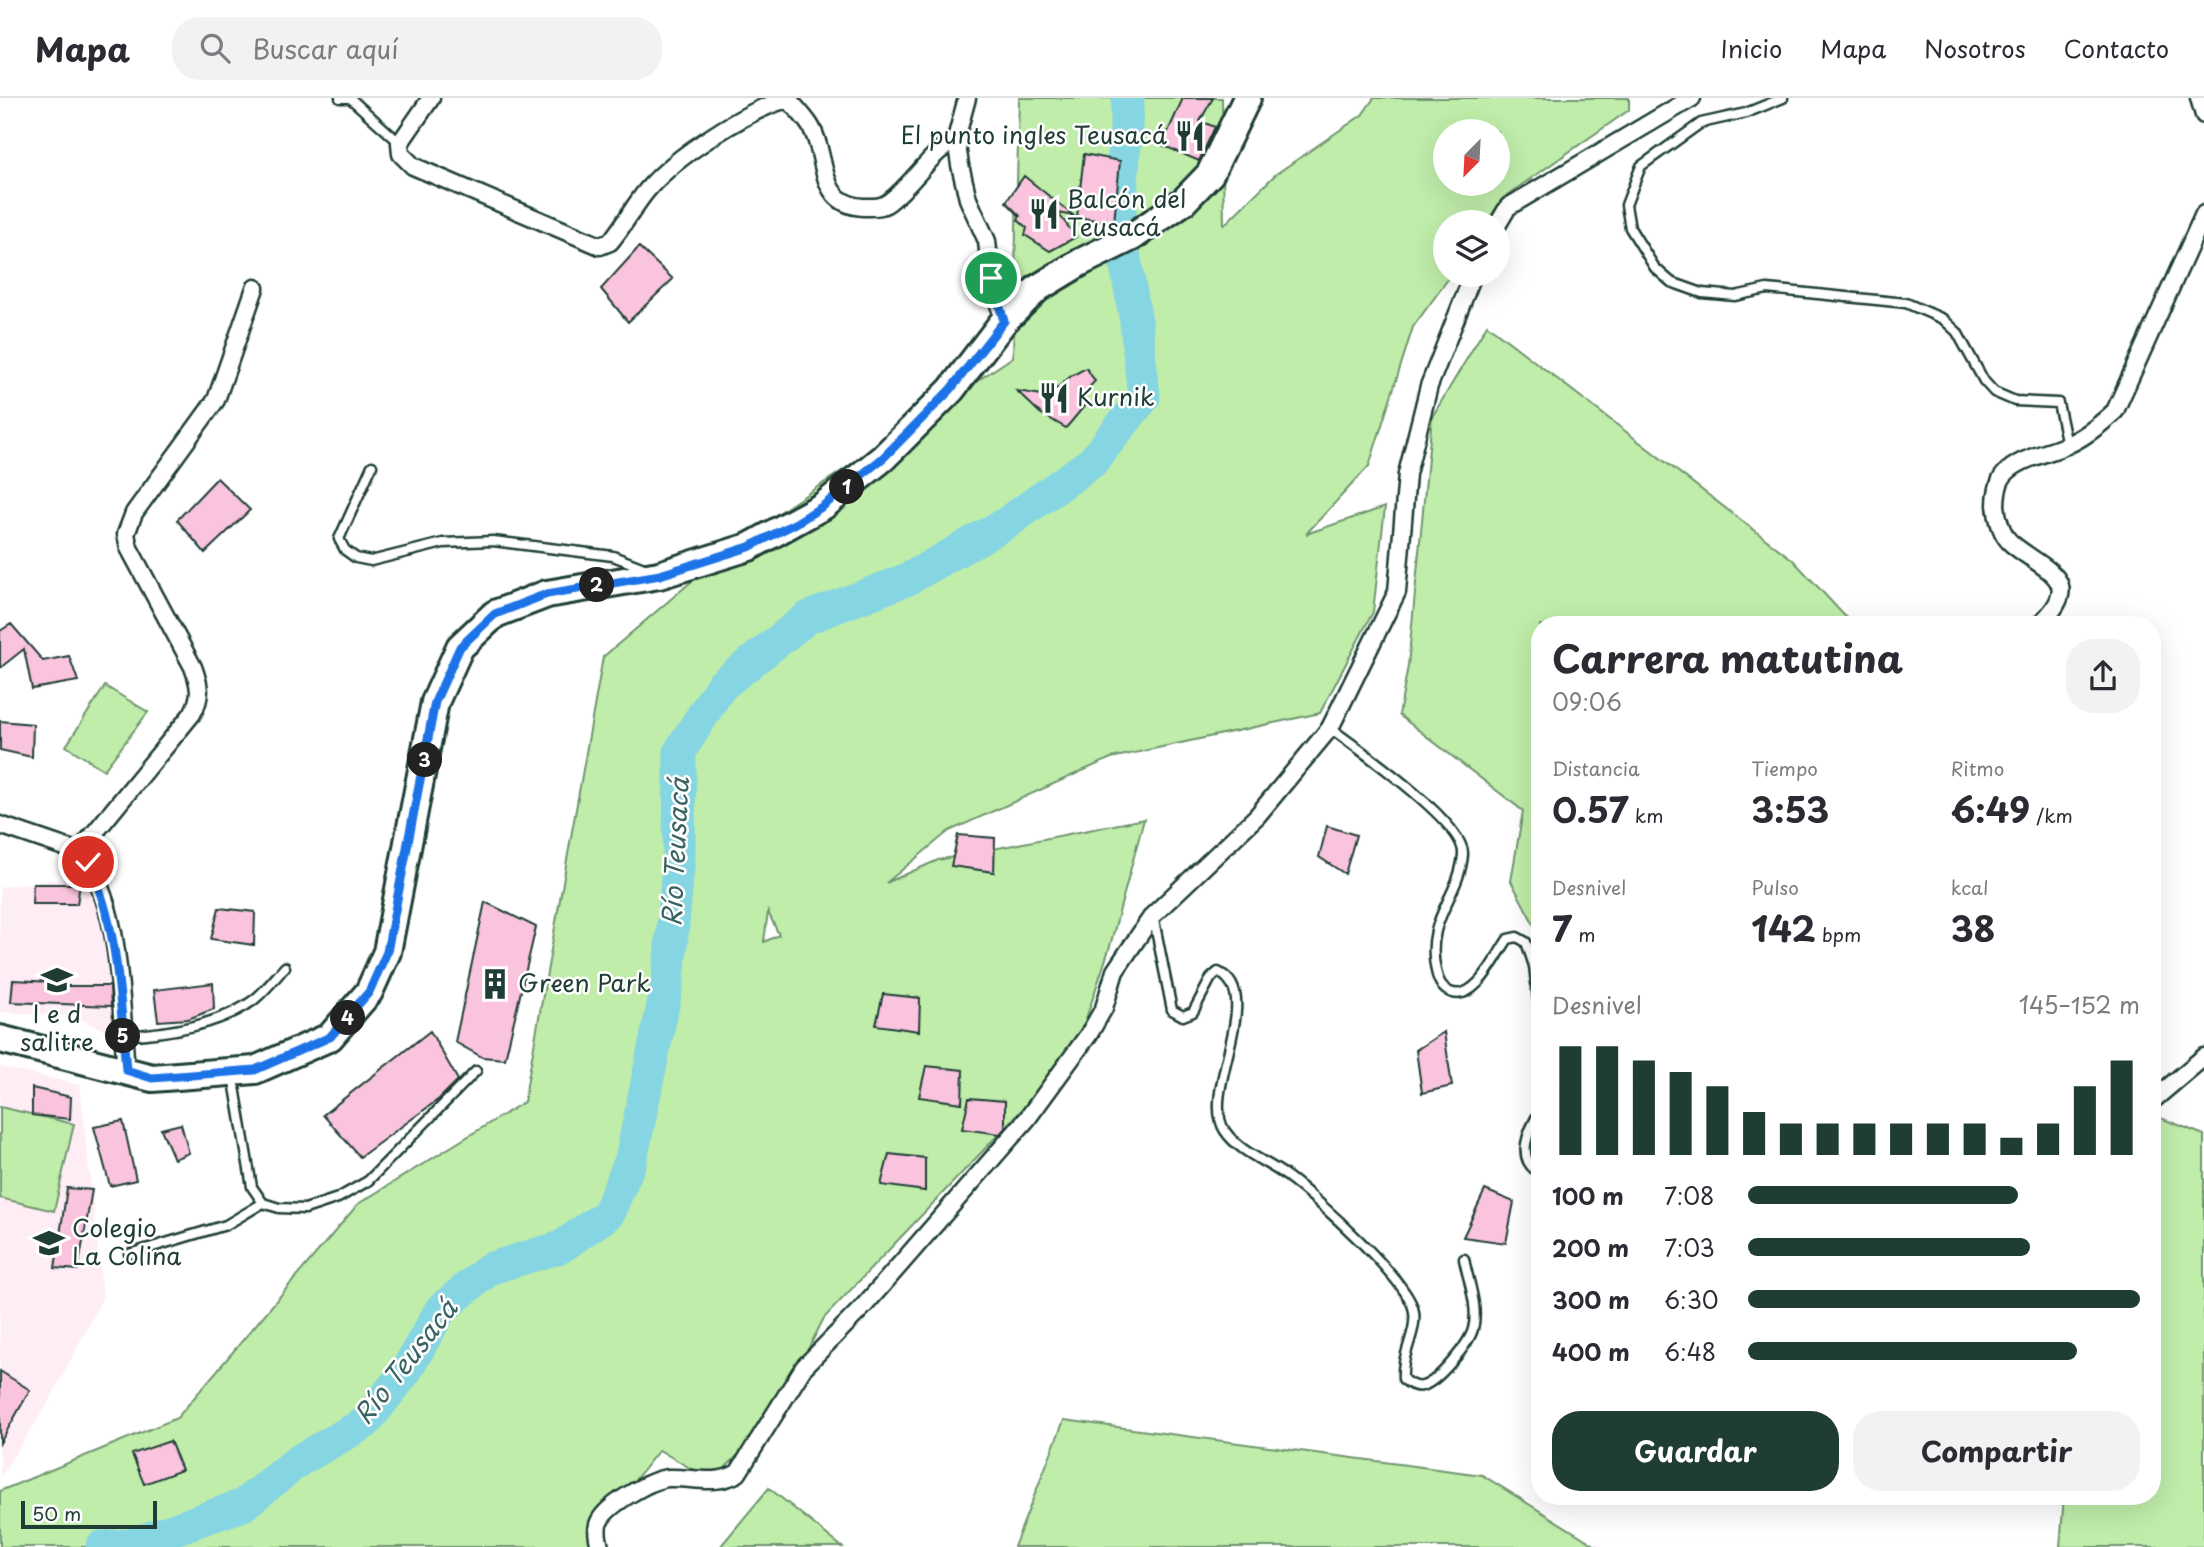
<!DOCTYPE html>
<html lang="es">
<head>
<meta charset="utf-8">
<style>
  body { margin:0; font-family:"Playpen Sans",sans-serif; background:#f2f2f3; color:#2b2b33; height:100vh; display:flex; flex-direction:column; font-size:26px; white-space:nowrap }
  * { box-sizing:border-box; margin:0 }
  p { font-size:23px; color:#7c7c81 }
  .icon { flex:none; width:38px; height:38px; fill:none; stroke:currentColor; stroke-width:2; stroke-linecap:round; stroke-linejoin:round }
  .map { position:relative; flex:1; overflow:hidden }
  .details { position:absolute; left:1531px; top:518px; width:630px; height:889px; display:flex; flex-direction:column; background:#fff; border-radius:28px; box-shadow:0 7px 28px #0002 }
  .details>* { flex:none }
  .needle { width:46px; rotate:204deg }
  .tools { position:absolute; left:1433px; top:21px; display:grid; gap:14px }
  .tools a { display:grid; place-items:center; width:77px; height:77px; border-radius:50%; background:#fff; box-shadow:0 7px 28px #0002; font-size:35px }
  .scale { position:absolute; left:21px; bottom:18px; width:136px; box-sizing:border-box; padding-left:7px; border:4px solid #1f3d34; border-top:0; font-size:19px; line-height:24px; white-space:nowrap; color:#1f3d34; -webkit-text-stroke:5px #fff; paint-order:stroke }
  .pin { position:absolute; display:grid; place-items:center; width:60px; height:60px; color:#fff; margin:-30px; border:4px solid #fff; border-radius:50%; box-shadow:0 2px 7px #0007 }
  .km { position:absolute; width:35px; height:35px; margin:-18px; border-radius:50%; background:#222; color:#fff; font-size:19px; line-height:35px; text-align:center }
  .round { display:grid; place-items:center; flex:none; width:74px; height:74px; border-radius:28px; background:#f2f2f3 }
  .summary { display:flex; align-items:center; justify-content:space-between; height:119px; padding:0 21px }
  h1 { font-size:38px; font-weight:700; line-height:52px }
  .figures { display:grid; grid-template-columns:repeat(3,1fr); gap:10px; height:119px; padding:7px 21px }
  .figures div { display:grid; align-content:center }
  .figures b { font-size:35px; font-weight:700 }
  .figures small { font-size:19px; font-weight:400 }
  .figures p { font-size:19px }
  .chart { height:196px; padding:14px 21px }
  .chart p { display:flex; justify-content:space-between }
  .chart svg { width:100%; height:126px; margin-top:7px; stroke:#1f3d34; stroke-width:6 }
  .cta { display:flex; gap:14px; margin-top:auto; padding:14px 21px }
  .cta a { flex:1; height:80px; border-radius:28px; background:#1f3d34; color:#fff; font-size:28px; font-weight:700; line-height:80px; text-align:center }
  .cta a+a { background:#f2f2f3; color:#2b2b33 }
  ul { padding:0 21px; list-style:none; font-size:23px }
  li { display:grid; grid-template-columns:112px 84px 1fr; align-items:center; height:52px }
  li i { height:18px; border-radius:9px; background:#1f3d34 }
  header { display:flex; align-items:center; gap:42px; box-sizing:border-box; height:98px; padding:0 35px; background:#fff; border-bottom:2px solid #e1e1e2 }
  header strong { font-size:33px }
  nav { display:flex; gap:38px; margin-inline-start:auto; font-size:24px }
  .search { width:490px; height:63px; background:#f2f2f3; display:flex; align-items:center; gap:18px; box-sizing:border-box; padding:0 24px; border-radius:28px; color:#7c7c81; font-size:26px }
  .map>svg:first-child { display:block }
  .built { fill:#feedf5 }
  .green { fill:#c0edaa; stroke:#70956f; stroke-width:2; fill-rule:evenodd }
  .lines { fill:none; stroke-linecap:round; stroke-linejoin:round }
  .river { stroke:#86d5e3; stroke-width:33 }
  .building { fill:#fac4de; stroke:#1f3d34; stroke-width:2 }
  .lane-casing { stroke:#1f3d34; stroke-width:13 }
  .street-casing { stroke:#1f3d34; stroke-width:21 }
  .primary-casing { stroke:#1f3d34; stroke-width:32 }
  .lane { stroke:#fff; stroke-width:8 }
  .street { stroke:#fff; stroke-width:16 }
  .primary { stroke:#fff; stroke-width:26 }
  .route-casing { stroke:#fff; stroke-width:14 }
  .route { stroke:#1a73e8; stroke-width:9 }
  .labels { text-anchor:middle; stroke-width:5; stroke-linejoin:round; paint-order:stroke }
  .poi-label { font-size:24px; fill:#1f3d34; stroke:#fff; text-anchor:start }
  .water-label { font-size:26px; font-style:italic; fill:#396360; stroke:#fff }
</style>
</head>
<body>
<header>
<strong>Mapa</strong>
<div class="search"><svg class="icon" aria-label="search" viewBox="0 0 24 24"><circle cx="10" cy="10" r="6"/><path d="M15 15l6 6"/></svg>Buscar aquí</div>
<nav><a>Inicio</a><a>Mapa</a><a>Nosotros</a><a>Contacto</a></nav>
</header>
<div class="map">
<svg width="2204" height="1449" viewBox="0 0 2204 1449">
  <rect width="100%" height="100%" fill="#fff"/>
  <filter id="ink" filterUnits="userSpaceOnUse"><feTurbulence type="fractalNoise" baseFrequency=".0143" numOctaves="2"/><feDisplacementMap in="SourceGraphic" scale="14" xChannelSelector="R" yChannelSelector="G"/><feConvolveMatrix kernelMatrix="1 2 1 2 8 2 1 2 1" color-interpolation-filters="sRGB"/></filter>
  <g filter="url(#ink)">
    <path class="built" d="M84,778L105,823L121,940L76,919L0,914V789Z
      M0,969L80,987L103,1199L49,1304L0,1379Z"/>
    <path class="green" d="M1019,0H1222L1224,127L1276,76L1362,17L1374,0H1629V12L1503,100L1487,124H1446V177H1451L1413,229L1369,368L1306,436L1385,409L1373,514L1320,615L1111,660L949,733L886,785L938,762L1144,721L1110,848L1074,957L824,1220L771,1324L712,1383L659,1352L599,1427L602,1449H0V1393L177,1320L358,1106L524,1004L603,559L747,436L1013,259ZM1446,33H1498V86H1446ZM768,814L779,837L764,844V843Z
      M1487,227L1793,462L1853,527H1540V838L1511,783L1523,713L1399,617L1408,568L1432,319Z
      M105,588L148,614L104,672L66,648Z
      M0,1009L74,1026L54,1113L0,1100Z
      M2153,1017L2204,1037V1449H2060L2064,1398H2152Z
      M1064,1322L1482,1377L1598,1449H1014Z
      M769,1390L842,1449H720Z"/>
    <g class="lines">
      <path class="river" d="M102,1449L129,1447L243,1407L298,1363L365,1325L406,1273L441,1211L491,1170L561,1149L608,1116L631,1062L668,883L679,758L680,653L721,588L807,520L908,481L1008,424L1092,364L1144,299L1136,224L1119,127L1128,0"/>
    </g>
    <path class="building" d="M1183,0H1213L1200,23L1215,29L1199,63L1162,47Z
      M1084,56L1120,63L1114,125L1077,119Z
      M1024,78L1074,118L1058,115L1076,139L1050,153L1025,137L1027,130L1018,122L1020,118L1006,104Z
      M639,149L673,181L628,224L601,191Z
      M1086,270L1095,283L1080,299L1086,306L1066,330L1040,315L1017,293L1048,298L1071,278Z
      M217,380L250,412L205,455L177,422Z
      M11,526L43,563L69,558L78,583L32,591L24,551L0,570V533Z
      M0,623L33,626L32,659L0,652Z
      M1327,728L1356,737L1345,776L1319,759Z
      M958,737L995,740L994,774L951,768Z
      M33,786H80L77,806H32Z
      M485,804L536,829L505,961L482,959L455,944Z
      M219,810L255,814L254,847L211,841Z
      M13,882L53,884L52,888H110L111,908L11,904Z
      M213,885L214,911L188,921L158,923L154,892Z
      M883,896L920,900L919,933L876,927Z
      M430,933L458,982L439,1001L360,1059L323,1017Z
      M1444,934L1452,988L1422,995L1416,952Z
      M926,968L963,972L962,1005L919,999Z
      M32,990L71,999L70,1021L32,1017Z
      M969,1000L1005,1003V1030L1000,1036L962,1031Z
      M123,1023L136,1082L110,1088L94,1029Z
      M181,1026L189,1055L174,1061L161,1031Z
      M889,1056L925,1060V1093L881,1087Z
      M67,1090L92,1092L78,1172L55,1170Z
      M1485,1092L1514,1104L1506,1145L1463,1139Z
      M0,1273L30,1292L0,1345Z
      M170,1343L182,1372L144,1386L132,1356Z"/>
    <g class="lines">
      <defs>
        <path id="lane" d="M340,0H350
          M350,0L400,45
          M1783,0L1746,15L1701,25L1641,68L1626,107L1630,130L1655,170L1671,184L1702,195L1735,198L1767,191L1906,205L1943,221L1957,234L1984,283L1994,294L2015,303L2058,305L2067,347
          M372,368L339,441L345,452L356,460L371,463L443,445L493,443L613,458L644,470
          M1330,630C1356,649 1465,725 1463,756C1460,799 1424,821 1436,873C1438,882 1442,891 1450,894C1475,905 1496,858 1508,841L1517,839L1526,844L1534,868L1540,919
          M1153,817L1172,912L1183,918L1193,914L1211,880L1218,874C1267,896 1199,995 1225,1033C1239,1054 1268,1064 1288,1079C1314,1098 1411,1185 1414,1214C1417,1235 1401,1256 1403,1281C1409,1286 1415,1290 1422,1288C1437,1285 1469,1246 1473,1231C1479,1210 1468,1182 1464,1161
          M124,938C166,935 220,928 255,901C266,892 276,879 285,869
          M233,977L252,1089L263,1105L279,1110L305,1111L338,1100L368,1083L476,973
          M1540,1013C1529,1031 1514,1061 1540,1075
          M129,1156L226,1127L263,1105"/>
        <path id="street" d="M431,0L400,45L401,56L413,68L600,148L610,144C624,128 634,107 648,91C675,59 748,11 788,1
          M787,0C795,9 805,19 811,29C828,57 816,106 863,109C873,109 881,110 889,104C914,85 929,56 956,41
          M967,0L956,41L960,67L968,101L987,143L991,180L1004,223
          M2199,0L2204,17
          M1498,126L1508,109L1692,0
          M2039,527C2087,482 2045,473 2012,446C2002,438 1997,420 1996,407C1996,398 1998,384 2004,377C2018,360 2047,356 2067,347C2085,339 2100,327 2115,313L2204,116
          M0,727L79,754C123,804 120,908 126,972
          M79,754L192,616C202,598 200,588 193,569L129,450L126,436L134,415L216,302L255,190
          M2152,1003L2204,959
          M600,1449C598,1441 595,1430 600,1422C609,1406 651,1381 669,1380C693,1379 716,1388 738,1375L804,1269L863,1209L1027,1021L1089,936L1104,910L1115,873L1153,817L1257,718L1330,630L1397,494L1407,376L1429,288L1473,177"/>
        <path id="primary" d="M0,941L152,980L255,972L330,939L369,894L387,854L435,604L460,549L495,516L547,496L659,477L749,449L823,408L883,360L951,292L1004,223L1038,190L1081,164L1132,139L1184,103L1210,76L1247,0"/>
      </defs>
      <use href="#lane" class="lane-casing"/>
      <use href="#street" class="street-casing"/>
      <use href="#primary" class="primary-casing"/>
      <use href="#lane" class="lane"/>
      <use href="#street" class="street"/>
      <use href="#primary" class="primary"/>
    </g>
  </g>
  <g class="lines" filter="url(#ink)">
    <defs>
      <path id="route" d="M88,764C119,829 120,902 126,972L152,980L255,972L330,939L369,894L387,854L435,604L460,549L495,516L547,496L660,477L749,449L796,425L823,408L883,360L950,292L1004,223L991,180"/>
    </defs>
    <use href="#route" class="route-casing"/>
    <use href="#route" class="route"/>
  </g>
  <defs>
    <symbol id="restaurant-bare" viewBox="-9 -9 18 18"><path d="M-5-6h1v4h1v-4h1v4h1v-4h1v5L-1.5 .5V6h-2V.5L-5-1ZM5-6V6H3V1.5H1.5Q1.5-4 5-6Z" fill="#1f3d34" stroke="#fff" stroke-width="2.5" paint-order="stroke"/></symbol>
    <symbol id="school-bare" viewBox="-9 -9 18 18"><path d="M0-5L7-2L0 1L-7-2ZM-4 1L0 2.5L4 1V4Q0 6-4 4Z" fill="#1f3d34" stroke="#fff" stroke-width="2.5" paint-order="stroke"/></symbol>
    <symbol id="building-bare" viewBox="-9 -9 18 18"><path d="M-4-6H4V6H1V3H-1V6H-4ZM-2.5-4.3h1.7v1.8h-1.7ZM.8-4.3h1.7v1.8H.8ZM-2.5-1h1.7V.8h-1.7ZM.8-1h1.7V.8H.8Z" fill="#1f3d34" stroke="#fff" stroke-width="2.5" paint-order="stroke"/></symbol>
    <symbol id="university-bare" viewBox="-9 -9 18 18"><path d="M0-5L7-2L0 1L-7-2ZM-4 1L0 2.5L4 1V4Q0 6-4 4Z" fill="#1f3d34" stroke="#fff" stroke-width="2.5" paint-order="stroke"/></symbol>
  </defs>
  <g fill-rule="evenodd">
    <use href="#restaurant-bare" x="1168" y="16" width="44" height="44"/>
    <use href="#restaurant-bare" x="1022" y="94" width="44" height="44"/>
    <use href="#restaurant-bare" x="1032" y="278" width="44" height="44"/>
    <use href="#school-bare" x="35" y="860" width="44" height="44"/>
    <use href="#building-bare" x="473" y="864" width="44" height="44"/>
    <use href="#university-bare" x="27" y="1123" width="44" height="44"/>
  </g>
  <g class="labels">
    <g class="poi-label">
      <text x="1167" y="46" text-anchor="end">El punto ingles Teusacá</text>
      <text x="1067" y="110">Balcón del<tspan x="1067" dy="28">Teusacá</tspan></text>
      <text x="1077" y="308">Kurnik</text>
      <text x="518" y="894">Green Park</text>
      <text x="57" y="925" text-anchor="middle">I e d<tspan x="57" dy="28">salitre</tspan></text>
      <text x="72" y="1139">Colegio<tspan x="72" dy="28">La Colina</tspan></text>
    </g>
    <g class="water-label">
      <text transform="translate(676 754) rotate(-87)" y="9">Río Teusacá</text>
      <text transform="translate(406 1264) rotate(-52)" y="9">Río Teusacá</text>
    </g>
  </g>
</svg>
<div class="tools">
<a><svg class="needle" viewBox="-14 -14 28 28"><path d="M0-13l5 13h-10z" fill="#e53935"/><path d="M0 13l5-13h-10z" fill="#7c7c81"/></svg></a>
<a><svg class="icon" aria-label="layers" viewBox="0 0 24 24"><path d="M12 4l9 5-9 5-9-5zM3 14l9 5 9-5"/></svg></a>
</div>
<div class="scale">50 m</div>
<div class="pin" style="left:991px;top:180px;background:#1e9e55"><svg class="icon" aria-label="arrive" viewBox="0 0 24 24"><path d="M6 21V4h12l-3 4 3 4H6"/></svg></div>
<div class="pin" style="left:88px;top:764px;background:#d93025"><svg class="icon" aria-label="check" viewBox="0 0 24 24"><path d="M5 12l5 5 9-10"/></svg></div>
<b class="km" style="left:847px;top:389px">1</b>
<b class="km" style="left:597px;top:487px">2</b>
<b class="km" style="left:425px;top:662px">3</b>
<b class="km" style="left:348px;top:920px">4</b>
<b class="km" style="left:123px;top:938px">5</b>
<section class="details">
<div class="summary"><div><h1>Carrera matutina</h1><p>09:06</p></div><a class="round"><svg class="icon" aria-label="share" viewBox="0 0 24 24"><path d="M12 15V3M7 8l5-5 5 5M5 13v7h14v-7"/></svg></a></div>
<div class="figures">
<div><p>Distancia</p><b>0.57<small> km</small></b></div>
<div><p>Tiempo</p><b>3:53</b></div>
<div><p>Ritmo</p><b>6:49<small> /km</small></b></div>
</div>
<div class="figures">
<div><p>Desnivel</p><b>7<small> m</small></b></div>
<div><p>Pulso</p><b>142<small> bpm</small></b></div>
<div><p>kcal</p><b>38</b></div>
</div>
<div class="chart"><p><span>Desnivel</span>145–152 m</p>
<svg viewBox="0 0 160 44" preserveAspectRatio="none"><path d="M5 44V6M15 44V6M25 44V11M35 44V15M45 44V20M55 44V29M65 44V33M75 44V33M85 44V33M95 44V33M105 44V33M115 44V33M125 44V38M135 44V33M145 44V20M155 44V11"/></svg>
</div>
<ul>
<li><b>100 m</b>7:08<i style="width:69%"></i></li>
<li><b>200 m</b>7:03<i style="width:72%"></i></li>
<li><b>300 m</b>6:30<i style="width:100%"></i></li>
<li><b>400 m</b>6:48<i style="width:84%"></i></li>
</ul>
<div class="cta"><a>Guardar</a><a>Compartir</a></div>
</section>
</div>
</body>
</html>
